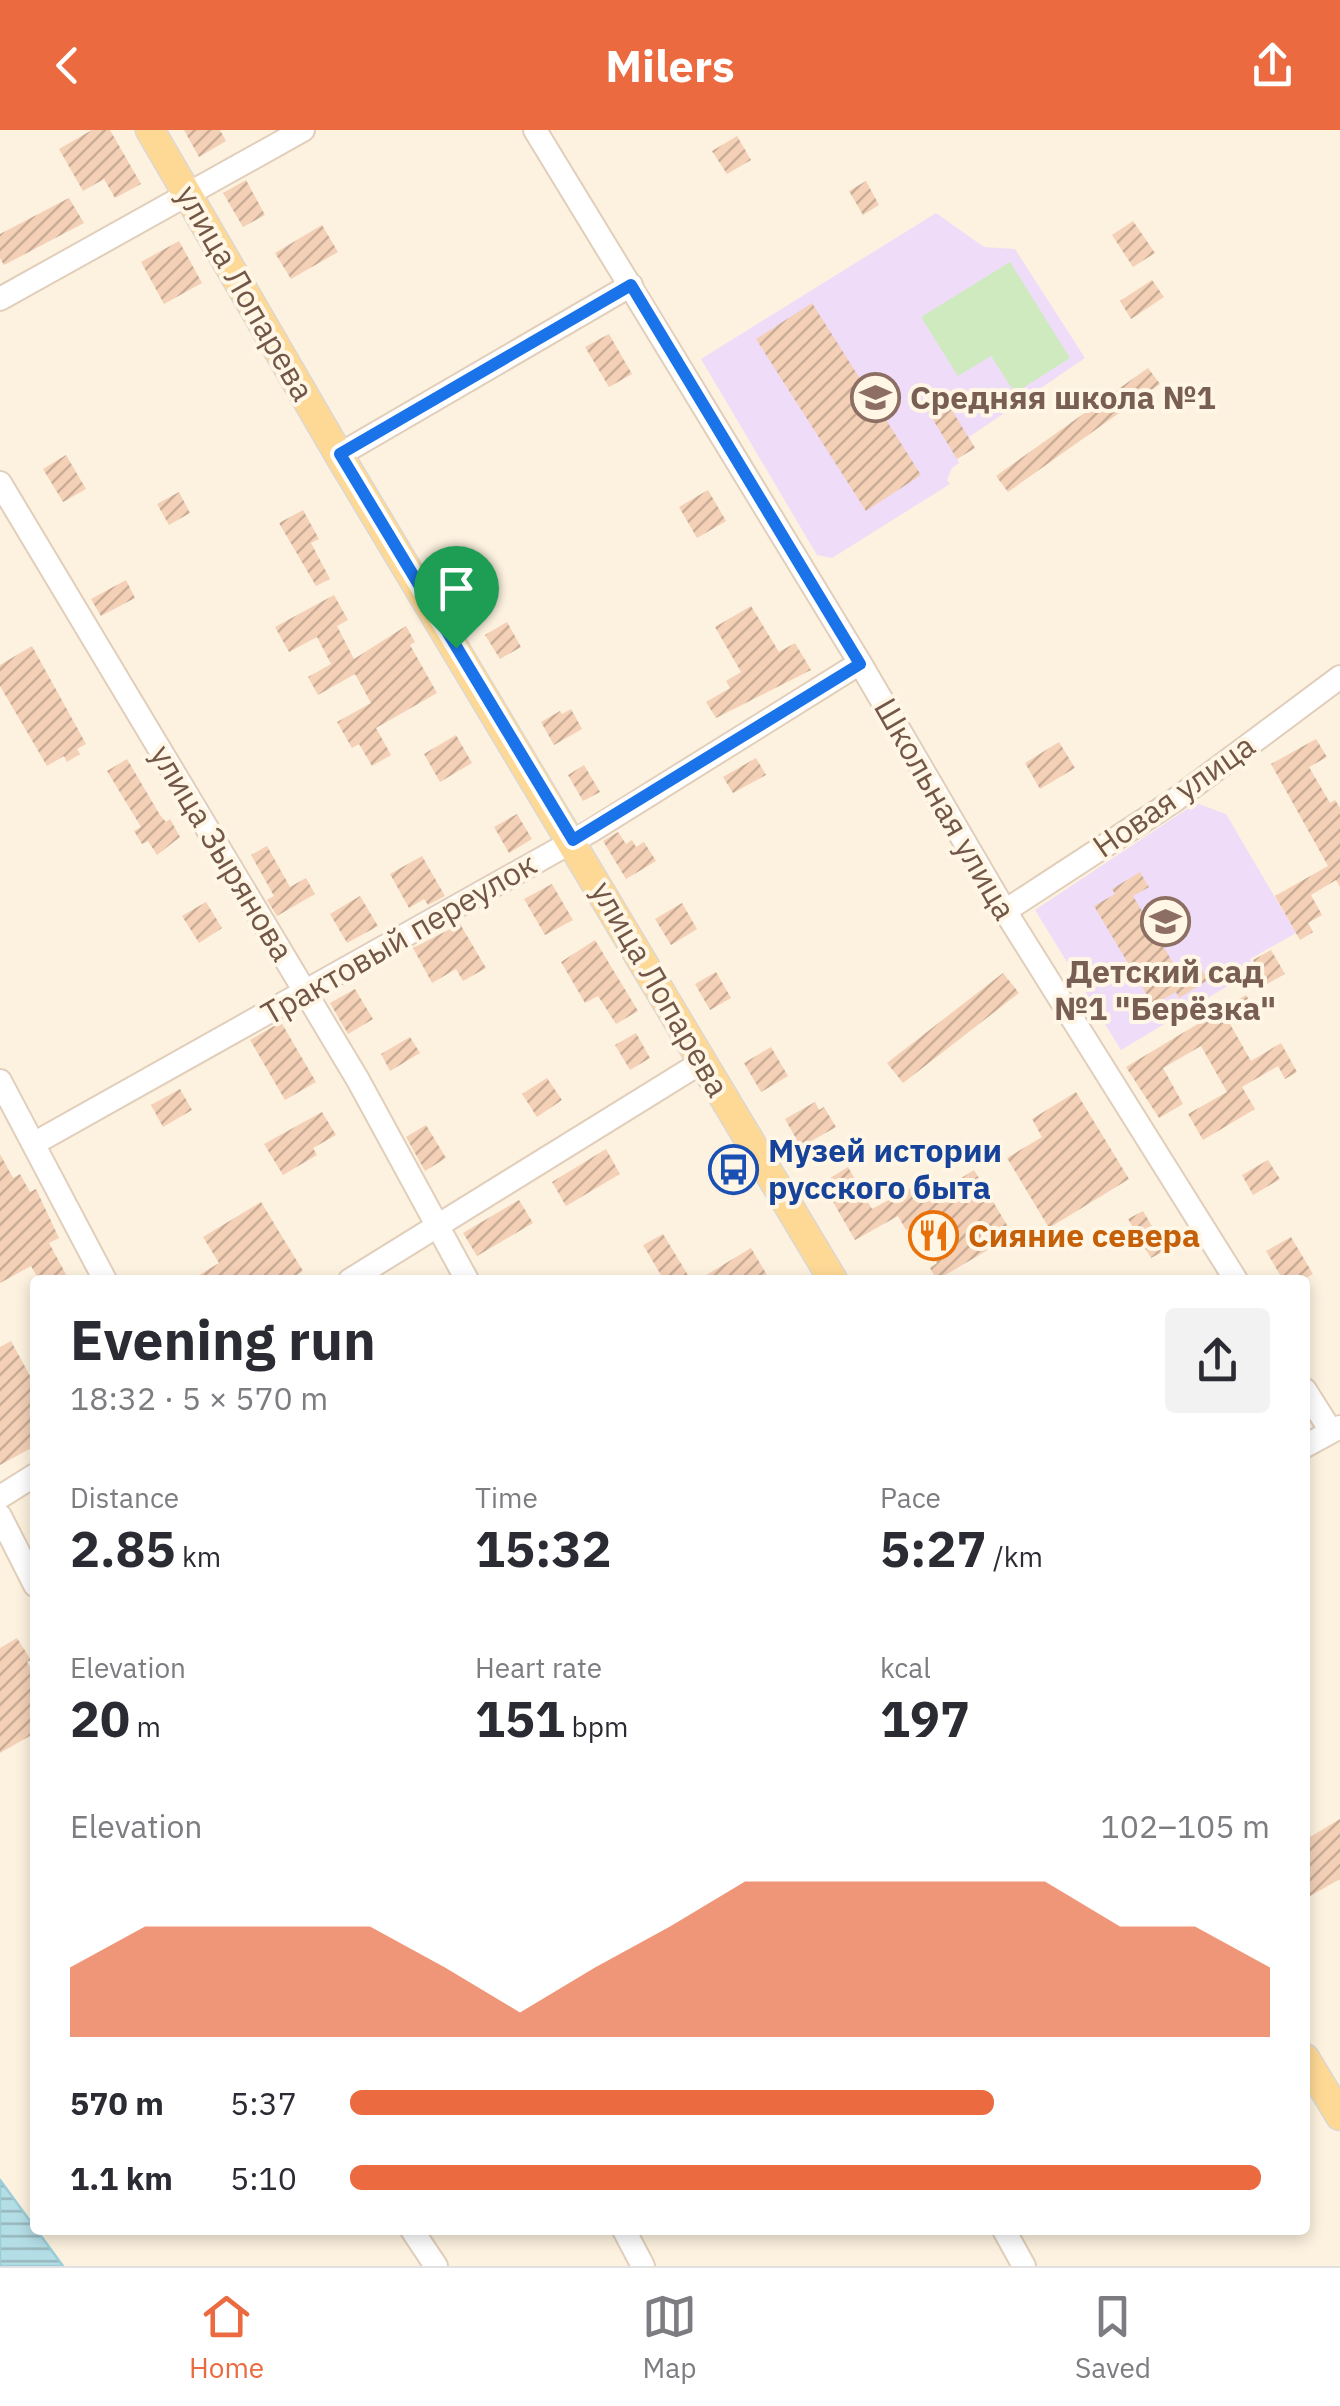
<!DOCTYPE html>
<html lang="en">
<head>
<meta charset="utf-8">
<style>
  body { margin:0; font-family:"IBM Plex Sans",sans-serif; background:#f2f2f3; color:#2b2b33; height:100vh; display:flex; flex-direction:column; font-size:38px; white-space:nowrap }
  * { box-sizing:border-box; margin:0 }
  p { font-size:32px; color:#7c7c81 }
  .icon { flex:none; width:55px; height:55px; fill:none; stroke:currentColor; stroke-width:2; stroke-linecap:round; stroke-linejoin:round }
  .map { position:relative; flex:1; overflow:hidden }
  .sheet { position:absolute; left:30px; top:1145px; width:1280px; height:960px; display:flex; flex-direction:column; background:#fff; border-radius:10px; box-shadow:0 5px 15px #0003 }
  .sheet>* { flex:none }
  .pin { position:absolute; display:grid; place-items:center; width:85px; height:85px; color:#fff; margin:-102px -42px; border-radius:50% 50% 50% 0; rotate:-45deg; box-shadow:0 0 10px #0007 }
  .pin .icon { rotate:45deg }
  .round { display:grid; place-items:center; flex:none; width:105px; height:105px; border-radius:10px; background:#f2f2f3 }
  .head { display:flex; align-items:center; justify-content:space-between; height:170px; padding:0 40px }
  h1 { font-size:55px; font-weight:700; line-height:75px }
  .figures { display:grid; grid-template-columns:repeat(3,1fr); gap:15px; height:170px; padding:10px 40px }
  .figures div { display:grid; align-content:center }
  .figures b { font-size:50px; font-weight:700 }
  .figures small { font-size:28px; font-weight:400 }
  .figures p { font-size:28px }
  .chart { height:280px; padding:20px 40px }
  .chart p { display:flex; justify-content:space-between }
  .chart svg { width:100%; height:180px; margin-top:10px; fill:#eb6a40; opacity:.7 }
  ul { padding:0 40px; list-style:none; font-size:32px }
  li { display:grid; grid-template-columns:160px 120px 1fr; align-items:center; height:75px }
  li i { height:25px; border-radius:12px; background:#eb6a40 }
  header { display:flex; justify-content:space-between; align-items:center; height:130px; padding:0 40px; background:#eb6a40; color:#fff; font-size:45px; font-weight:700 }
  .menu { display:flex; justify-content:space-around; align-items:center; height:140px; border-top:2px solid #e1e1e2; background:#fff; font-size:28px; color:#7c7c81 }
  .menu a { display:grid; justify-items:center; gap:5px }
  .menu .selected { color:#eb6a40 }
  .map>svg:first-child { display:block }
  .education { fill:#efdcf9 }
  .pitch { fill:#cfeabe }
  .water { fill:url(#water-rules); stroke:#9acdd8; stroke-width:2.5 }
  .building { fill:url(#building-hatch) }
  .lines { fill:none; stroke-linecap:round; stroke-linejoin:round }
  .minor-casing { stroke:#e1cebb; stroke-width:26 }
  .major-casing { stroke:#ddd7d3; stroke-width:31 }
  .minor { stroke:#fff; stroke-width:22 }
  .major { stroke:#fed995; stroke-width:28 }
  .route-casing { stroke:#fff; stroke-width:20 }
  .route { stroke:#1a73e8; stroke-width:12 }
  .labels { text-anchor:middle; stroke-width:8; stroke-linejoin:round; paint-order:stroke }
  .street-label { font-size:32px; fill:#735746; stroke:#fff6e6 }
  .education-label { font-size:32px; font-weight:bold; fill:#785e54; stroke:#fff6e6; text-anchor:start }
  .transit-label { font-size:32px; font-weight:bold; fill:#164399; stroke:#fff6e6; text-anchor:start }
  .food-label { font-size:32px; font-weight:bold; fill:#c56008; stroke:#fff6e6; text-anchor:start }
</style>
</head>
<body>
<header><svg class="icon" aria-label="back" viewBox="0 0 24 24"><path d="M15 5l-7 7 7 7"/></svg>Milers<svg class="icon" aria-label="share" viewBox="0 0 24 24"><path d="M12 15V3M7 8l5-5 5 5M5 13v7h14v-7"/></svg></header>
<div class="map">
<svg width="1340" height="2136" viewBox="0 0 1340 2136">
  <defs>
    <pattern id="water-rules" width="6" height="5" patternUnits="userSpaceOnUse" patternTransform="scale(2.5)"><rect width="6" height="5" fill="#b4dee6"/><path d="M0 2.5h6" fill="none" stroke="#97b7bc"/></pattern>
    <pattern id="building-hatch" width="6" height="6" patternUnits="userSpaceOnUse" patternTransform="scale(2.5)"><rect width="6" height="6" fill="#f3d0b6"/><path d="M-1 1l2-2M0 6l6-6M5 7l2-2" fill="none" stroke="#c9ac96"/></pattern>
  </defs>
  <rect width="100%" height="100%" fill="#fdf2df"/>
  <path class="education" d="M936,83L984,117L1015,119L1085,228L969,307L975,318L957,329L959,333L952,338L947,350L950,354L832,428L817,425L701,229Z
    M1196,673L1226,684L1296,803L1250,829L1256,839L1121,920L1035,780Z"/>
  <path class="pitch" d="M1010,132L1070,228L1015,263L991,226L958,246L921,187Z"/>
  <path class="water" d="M0,2050L63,2136H0Z"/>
  <path class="building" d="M92,0H110L141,54L115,68L104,49L83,61L59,19Z
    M184,0H220L226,11L199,27Z
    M737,6L751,30L727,44L712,21Z
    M246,50L265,85L243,97L223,63Z
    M866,51L879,75L863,85L849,61Z
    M69,68L84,93L4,135L0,128V104Z
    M1133,91L1155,123L1133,137L1112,105Z
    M322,95L338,122L291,149L275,123Z
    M179,111L202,153L164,174L141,132Z
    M1152,150L1164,167L1131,189L1120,171Z
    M812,173L921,345L866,381L756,209Z
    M609,204L632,244L609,257L585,217Z
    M1148,238L1160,254L1008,362L996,346Z
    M942,264L975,318L957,329L924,275Z
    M66,325L86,359L63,372L43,339Z
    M708,360L726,391L697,408L679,377Z
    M179,362L190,383L169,395L157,374Z
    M303,380L319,409L311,413L330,449L316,456L279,393Z
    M126,450L135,468L101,486L91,469Z
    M334,465L348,490L337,496L354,529L406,496L415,512L410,515L437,563L376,598L391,625L372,636L359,614L352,618L337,592L371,573L355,544L318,565L308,547L331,534L317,507L289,522L275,497Z
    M751,476L779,522L795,513L811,540L716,588L706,572L730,558L726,551L741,542L715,497Z
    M507,492L521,517L500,529L485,505Z
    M32,516L86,614L77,619L80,624L67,632L64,626L47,636L0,556V535Z
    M571,579L582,599L554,615L541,592L560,581L562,584Z
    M456,605L472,633L440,652L424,624Z
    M1316,609L1327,627L1309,637L1330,673L1335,670L1340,678V757L1336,750L1311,765L1322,785L1308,793L1313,802L1300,810L1275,766L1328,736L1271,634Z
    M1059,612L1075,638L1040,659L1025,633Z
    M756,628L766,645L733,663L723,647Z
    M127,629L160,685L166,692L170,689L180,707L157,725L148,711L142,714L134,701L141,697L107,641Z
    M584,635L600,662L583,671L568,645Z
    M517,684L532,709L509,723L494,697Z
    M618,702L626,714L632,710L636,717L644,712L656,731L626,749L603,711Z
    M267,716L290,757L306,748L315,764L277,786L267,770L274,766L251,725Z
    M422,726L445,766L428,775L424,769L409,778L390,744Z
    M1140,742L1149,757L1133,766L1181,846L1199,836L1208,850L1179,868L1176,862L1153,875L1094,776L1115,764L1112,759Z
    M552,754L573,790L545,805L524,769Z
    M360,766L378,796L347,813L330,784Z
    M206,772L222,798L199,813L182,786Z
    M682,773L697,799L671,815L655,789Z
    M460,794L486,838L463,851L456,839L432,853L413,818Z
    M595,810L638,881L616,894L598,866L585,873L561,832Z
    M1271,820L1285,844L1267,854L1253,830Z
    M716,842L731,868L710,880L695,854Z
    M1003,843L1019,863L903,953L887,933Z
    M355,859L373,889L348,904L330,873Z
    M1246,865L1255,880L1230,894L1251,931L1281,913L1297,942L1285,949L1278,936L1242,957L1255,979L1203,1010L1188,984L1227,962L1201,916L1163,938L1183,974L1159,988L1126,937Z
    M281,892L316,952L285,970L250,910Z
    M636,903L650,928L630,940L615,915Z
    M410,907L420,923L390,941L381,924Z
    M771,917L788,946L761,962L744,933Z
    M547,948L562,970L537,987L522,964Z
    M180,959L192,980L163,997L151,975Z
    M1076,962L1129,1049L1049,1098L1007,1028L1042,1007L1032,989Z
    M815,972L819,980L824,977L836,997L801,1017L785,989Z
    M322,982L336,1005L313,1018L317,1025L283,1045L264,1014Z
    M426,995L446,1028L425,1041L406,1007Z
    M606,1019L620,1044L566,1076L552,1052Z
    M0,1024L13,1048L20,1044L30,1062L36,1059L59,1108L49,1113L69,1150H39L31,1136L0,1153Z
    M1268,1030L1280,1049L1253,1065L1242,1045Z
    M848,1037L872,1079L927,1049L936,1064L974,1040L1013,1105L937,1150L930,1138L937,1133L914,1095L906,1100L898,1086L855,1110L822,1053Z
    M519,1070L533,1093L477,1126L463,1103Z
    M261,1072L303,1141L289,1150H191L219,1133L203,1107Z
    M1143,1081L1166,1120L1151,1128L1128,1089Z
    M663,1104L691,1150H664L643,1115Z
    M1291,1107L1313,1144L1302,1150H1283L1266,1121Z
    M751,1118L767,1145L759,1150H698Z
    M11,1211L35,1255V1316L0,1335V1217Z
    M17,1508L31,1530L27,1532L35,1545V1603L0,1623V1518Z
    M1340,1689V1749L1305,1769V1710Z"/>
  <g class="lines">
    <defs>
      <path id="minor" d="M535,0L860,533L1005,781L1236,1150
        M0,169L303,0
        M339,325L631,155
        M0,353L358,950L467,1150
        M1005,781L1175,670L1340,547
        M0,951L105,1150
        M35,1013L591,701L860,533
        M350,1150L702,932
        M1305,1260L1331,1301
        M1305,1316L1340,1297
        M0,1367L35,1345
        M0,1386L35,1455
        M412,2100L436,2136
        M624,2100L643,2136
        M1004,2100L1024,2136"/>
      <path id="major" d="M150,0L339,325L833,1150
        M1305,1928L1340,1986"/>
    </defs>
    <use href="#minor" class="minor-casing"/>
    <use href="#major" class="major-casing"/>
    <use href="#minor" class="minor"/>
    <use href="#major" class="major"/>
  </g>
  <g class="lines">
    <defs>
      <path id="route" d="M631,155L860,534L573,710L340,324Z"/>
    </defs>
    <use href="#route" class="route-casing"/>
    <use href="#route" class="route"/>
  </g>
  <defs>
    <symbol id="school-ring" viewBox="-11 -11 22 22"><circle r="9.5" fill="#fff6e6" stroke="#8d6e63" stroke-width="1.5"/><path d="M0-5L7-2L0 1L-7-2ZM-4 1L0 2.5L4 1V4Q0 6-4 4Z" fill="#8d6e63"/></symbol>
    <symbol id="bus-ring" viewBox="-11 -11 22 22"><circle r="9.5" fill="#fff6e6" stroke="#1a4fb4" stroke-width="1.5"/><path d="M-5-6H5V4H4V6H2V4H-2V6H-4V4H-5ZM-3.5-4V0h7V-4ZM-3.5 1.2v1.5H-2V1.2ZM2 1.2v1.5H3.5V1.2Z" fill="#1a4fb4"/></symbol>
    <symbol id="restaurant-ring" viewBox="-11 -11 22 22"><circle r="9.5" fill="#fff6e6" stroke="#e8710a" stroke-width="1.5"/><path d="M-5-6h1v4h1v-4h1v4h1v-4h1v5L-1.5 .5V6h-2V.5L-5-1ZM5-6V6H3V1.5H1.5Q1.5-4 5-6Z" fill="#e8710a"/></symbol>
  </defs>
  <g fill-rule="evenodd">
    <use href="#school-ring" x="848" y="240" width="55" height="55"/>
    <use href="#school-ring" x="1138" y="764" width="55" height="55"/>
    <use href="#bus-ring" x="706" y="1012" width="55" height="55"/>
    <use href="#restaurant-ring" x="906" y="1078" width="55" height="55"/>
  </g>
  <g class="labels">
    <g class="street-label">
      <text transform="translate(245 163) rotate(60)" y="11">улица Лопарева</text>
      <text transform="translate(1174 666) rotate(-35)" y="11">Новая улица</text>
      <text transform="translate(945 679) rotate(60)" y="11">Школьная улица</text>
      <text transform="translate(222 723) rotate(59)" y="11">улица Зырянова</text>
      <text transform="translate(399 809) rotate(-30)" y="11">Трактовый переулок</text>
      <text transform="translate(660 859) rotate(60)" y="11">улица Лопарева</text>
    </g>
    <g class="education-label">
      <text x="910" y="279">Средняя школа №1</text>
      <text x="1165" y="853" text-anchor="middle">Детский сад<tspan x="1165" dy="37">№1 "Берёзка"</tspan></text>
    </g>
    <g class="transit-label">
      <text x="768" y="1032">Музей истории<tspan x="768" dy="37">русского быта</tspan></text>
    </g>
    <g class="food-label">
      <text x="968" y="1117">Сияние севера</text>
    </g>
  </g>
</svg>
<div class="pin" style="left:456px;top:518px;background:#1e9e55"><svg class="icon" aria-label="arrive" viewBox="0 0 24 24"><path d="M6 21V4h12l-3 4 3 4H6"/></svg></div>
<section class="sheet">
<div class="head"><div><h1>Evening run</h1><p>18:32 · 5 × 570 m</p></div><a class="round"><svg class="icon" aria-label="share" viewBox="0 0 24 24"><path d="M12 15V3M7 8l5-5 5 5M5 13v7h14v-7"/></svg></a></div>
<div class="figures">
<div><p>Distance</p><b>2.85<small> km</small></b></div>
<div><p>Time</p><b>15:32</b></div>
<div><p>Pace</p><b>5:27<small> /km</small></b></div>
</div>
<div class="figures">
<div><p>Elevation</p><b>20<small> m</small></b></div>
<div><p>Heart rate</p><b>151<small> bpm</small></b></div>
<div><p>kcal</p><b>197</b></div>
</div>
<div class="chart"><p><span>Elevation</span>102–105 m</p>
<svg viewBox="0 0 160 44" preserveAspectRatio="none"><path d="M0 44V27L10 17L20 17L30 17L40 17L50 27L60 38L70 27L80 17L90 6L100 6L110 6L120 6L130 6L140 17L150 17L160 27V44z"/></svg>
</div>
<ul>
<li><b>570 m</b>5:37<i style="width:70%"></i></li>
<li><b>1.1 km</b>5:10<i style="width:99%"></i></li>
</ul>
</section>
</div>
<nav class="menu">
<a class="selected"><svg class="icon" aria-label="home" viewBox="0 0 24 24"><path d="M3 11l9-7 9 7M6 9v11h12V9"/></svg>Home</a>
<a><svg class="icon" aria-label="map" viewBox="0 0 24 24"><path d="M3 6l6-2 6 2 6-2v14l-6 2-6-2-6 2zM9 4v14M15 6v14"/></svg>Map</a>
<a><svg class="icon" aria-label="saved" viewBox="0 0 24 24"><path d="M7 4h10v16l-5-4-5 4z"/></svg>Saved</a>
</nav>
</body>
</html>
